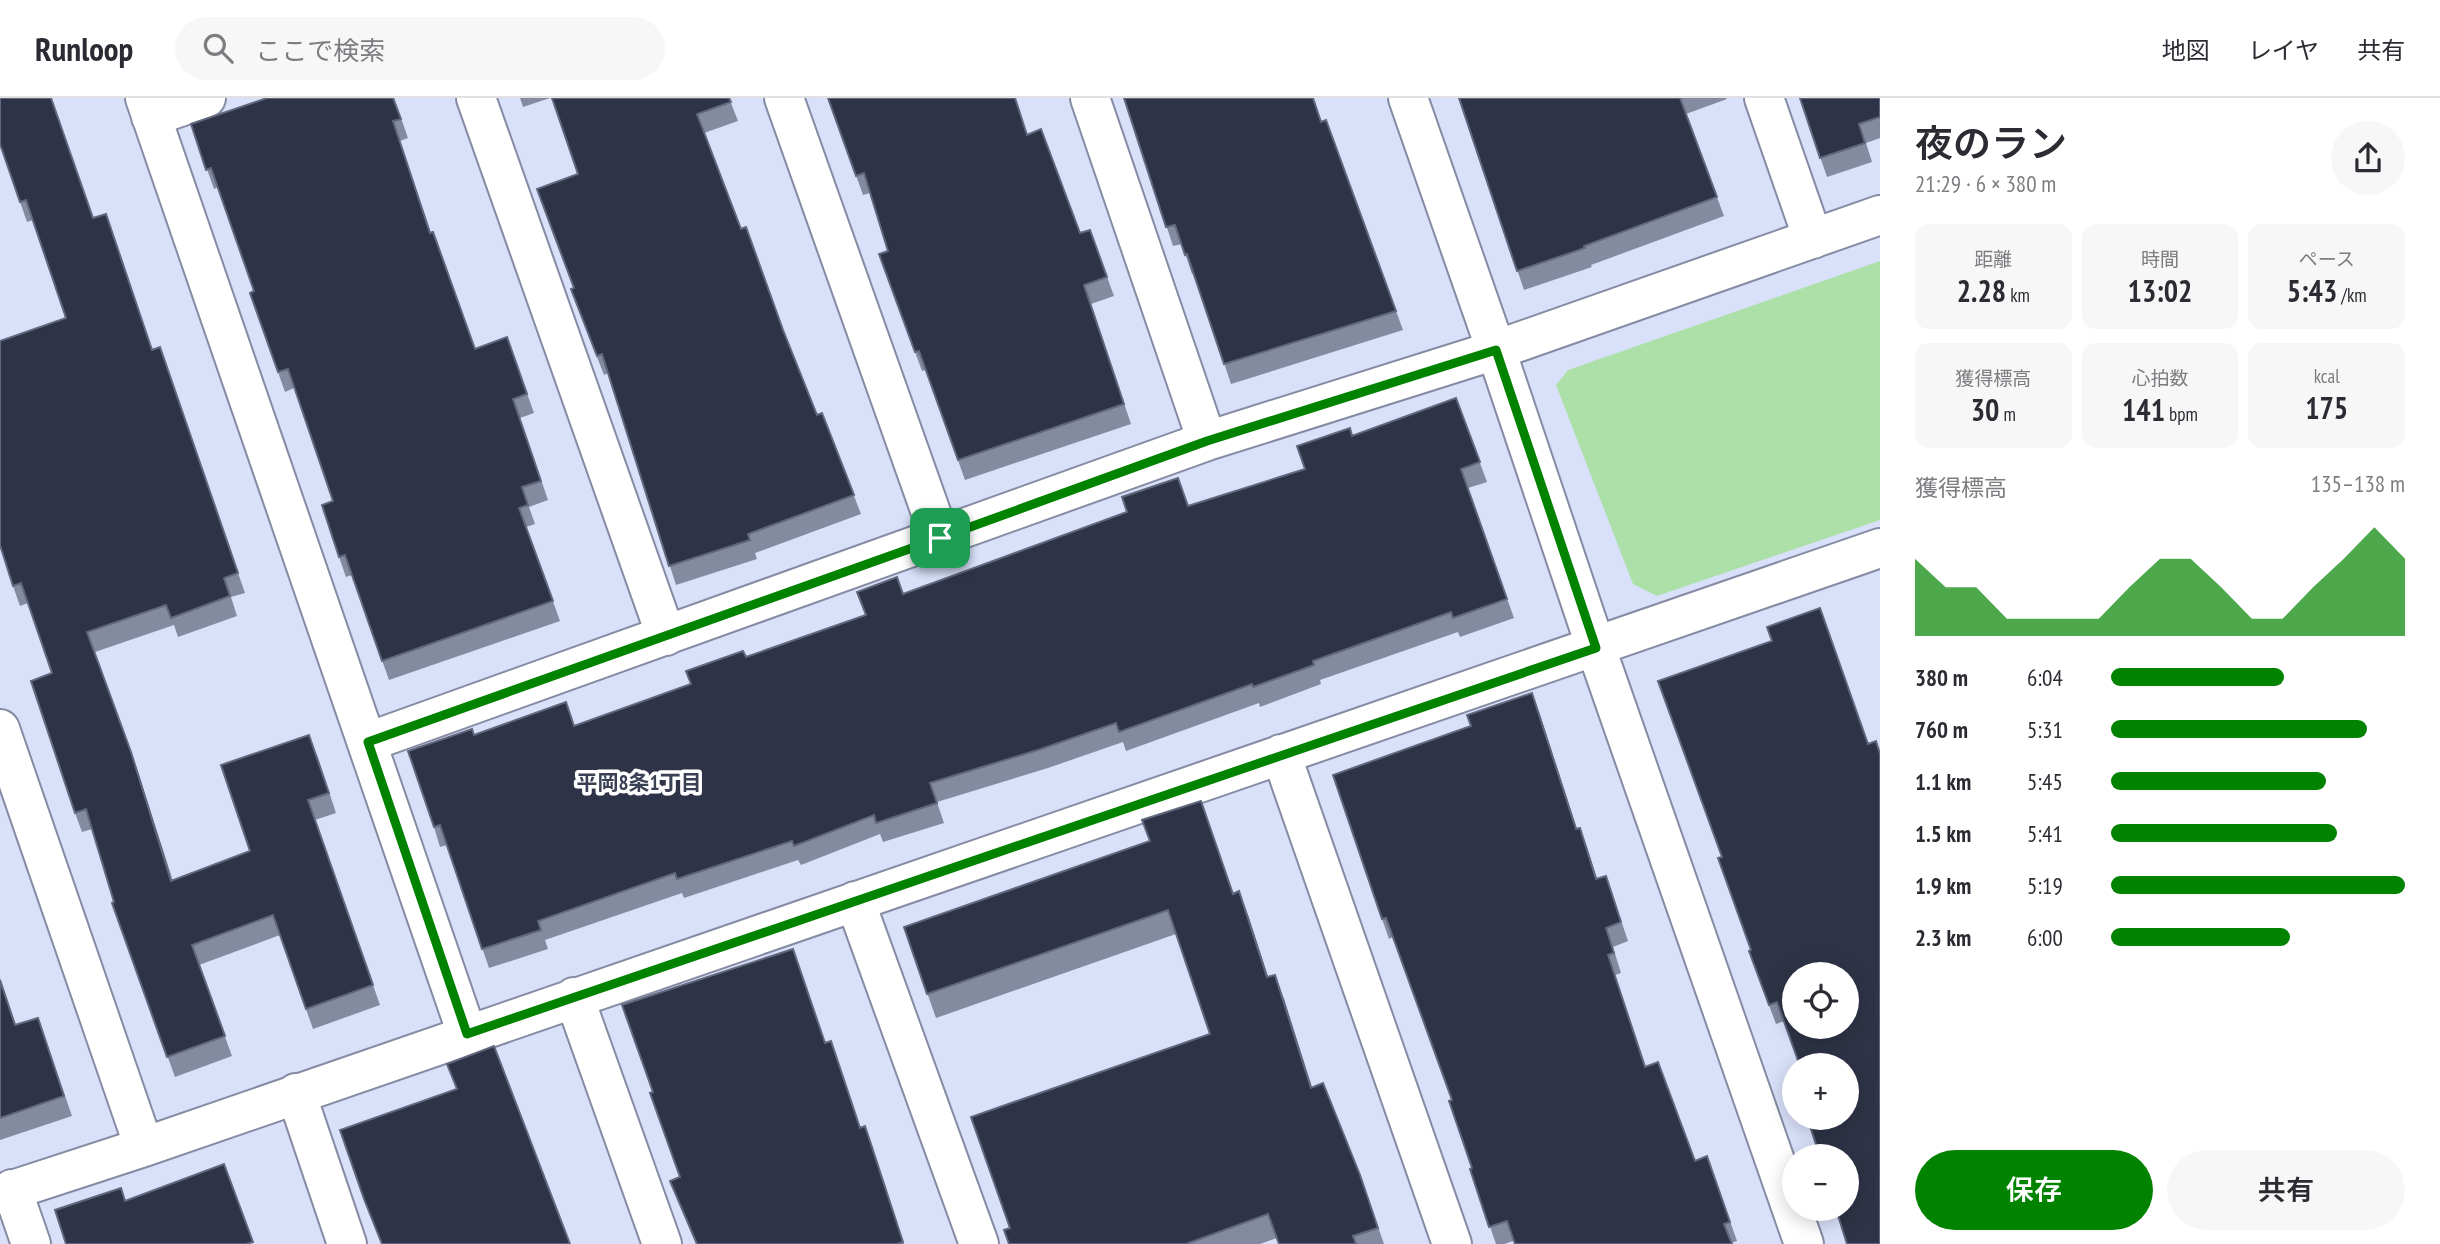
<!DOCTYPE html>
<html lang="ja">
<head>
<meta charset="utf-8">
<style>
  body { margin:0; font-family:"PT Sans Narrow","Noto Sans JP",sans-serif; background:#f7f7f7; color:#2b2b33; height:100vh; display:flex; flex-direction:column; font-size:26px; white-space:nowrap }
  * { box-sizing:border-box; margin:0 }
  p { font-size:23px; color:#7c7c81 }
  .icon { flex:none; width:38px; height:38px; fill:none; stroke:currentColor; stroke-width:2; stroke-linecap:round; stroke-linejoin:round }
  .map { position:relative; flex:1; overflow:hidden }
  .side { display:flex; flex-direction:column; background:#fff; width:560px }
  .side>* { flex:none }
  .controls { position:absolute; left:1782px; top:864px; display:grid; gap:14px }
  .controls a { display:grid; place-items:center; width:77px; height:77px; border-radius:50%; background:#fff; box-shadow:0 4px 18px #0003; font-size:35px }
  .pin { position:absolute; display:grid; place-items:center; width:60px; height:60px; color:#fff; margin:-30px; border-radius:14px; box-shadow:0 4px 10px #0006 }
  .round { display:grid; place-items:center; flex:none; width:74px; height:74px; border-radius:37px; background:#f7f7f7 }
  .summary { display:flex; align-items:center; justify-content:space-between; height:119px; padding:0 35px }
  h1 { font-size:38px; font-weight:600; line-height:52px }
  .figures { display:grid; grid-template-columns:repeat(3,1fr); gap:10px; height:119px; padding:7px 35px }
  .figures div { display:grid; align-content:center; border-radius:14px; background:#f7f7f7; text-align:center }
  .figures b { font-size:30px; font-weight:600 }
  .figures small { font-size:19px; font-weight:400 }
  .figures p { font-size:19px }
  .chart { height:196px; padding:14px 35px }
  .chart p { display:flex; justify-content:space-between }
  .chart svg { width:100%; height:126px; margin-top:7px; fill:#028300; opacity:.7 }
  .button { display:flex; gap:14px; margin-top:auto; padding:14px 35px }
  .button a { flex:1; height:80px; border-radius:42px; background:#028300; color:#fff; font-size:28px; font-weight:600; line-height:80px; text-align:center }
  .button a+a { background:#f7f7f7; color:#2b2b33 }
  ul { padding:0 35px; list-style:none; font-size:23px }
  li { display:grid; grid-template-columns:112px 84px 1fr; align-items:center; height:52px }
  li i { height:18px; border-radius:9px; background:#028300 }
  header { display:flex; align-items:center; gap:42px; box-sizing:border-box; height:98px; padding:0 35px; background:#fff; border-bottom:2px solid #e1e1e2 }
  header strong { font-size:33px }
  nav { display:flex; gap:38px; margin-inline-start:auto; font-size:24px }
  .search { width:490px; height:63px; background:#f7f7f7; display:flex; align-items:center; gap:18px; box-sizing:border-box; padding:0 24px; border-radius:38px; color:#7c7c81; font-size:26px }
  main { display:flex; flex:1; min-height:0 }
  .map>svg:first-child { display:block }
  .green { fill:#addfa8 }
  .lines { fill:none; stroke-linecap:round; stroke-linejoin:round }
  .minor-casing { stroke:#848ba2; stroke-width:42 }
  .minor { stroke:#fff; stroke-width:38 }
  .wall { fill:#848aa0 }
  .shaded-wall { fill:#61677d }
  .building { fill:#2e3347; stroke:#61677d; stroke-width:2; fill-rule:evenodd }
  .route-casing { stroke:#fff; stroke-width:14 }
  .route { stroke:#028300; stroke-width:9 }
  .labels { text-anchor:middle; stroke-width:7; stroke-linejoin:round; paint-order:stroke }
  .neighbourhood-label { font-size:21px; font-weight:bold; fill:#3b4155; stroke:#fff }
</style>
</head>
<body>
<header>
<strong>Runloop</strong>
<div class="search"><svg class="icon" aria-label="search" viewBox="0 0 24 24"><circle cx="10" cy="10" r="6"/><path d="M15 15l6 6"/></svg>ここで検索</div>
<nav><a>地図</a><a>レイヤ</a><a>共有</a></nav>
</header>
<main>
<div class="map">
<svg width="1880" height="1146" viewBox="0 0 1880 1146">
  <rect width="100%" height="100%" fill="#d9e1fa"/>
  <path class="green" d="M1880,163V422L1657,498L1633,486L1556,287L1568,272Z"/>
  <g class="lines">
    <defs>
      <path id="minor" d="M145,0L467,936
        M476,0L666,538
        M784,0L940,440
        M1090,0L1207,343
        M1408,0L1496,252L1596,550L1804,1146
        M1764,0L1813,141
        M151,19L206,0
        M0,631L144,1049
        M368,644L1207,343L1496,252L1880,117
        M1281,656L1452,1146
        M855,803L979,1146
        M574,899L662,1146
        M296,995L347,1146
        M12,1091L31,1146
        M0,1096L144,1049L1880,450"/>
    </defs>
    <use href="#minor" class="minor-casing"/>
    <use href="#minor" class="minor"/>
  </g>
  <path class="wall" d="M394,0L408,40L400,43L431,135L475,251L507,239L534,315L520,320L548,402L529,409L535,426L526,429L560,523L389,582L352,477L346,479L339,459L333,403L294,290L285,294L250,195L254,193L218,89L214,91L191,26Z
    M520,0H550L523,9Z
    M729,0L738,23L704,35L741,131L817,317L822,315L861,416L755,455L757,461L676,487L608,275L604,277L578,210L574,190L578,76Z
    M828,0L1028,36L1080,135L1090,132L1114,198L1091,206L1131,326L965,382L926,272L922,273L879,156L888,153L870,95L863,97Z
    M1124,0H1313L1321,24L1326,22L1403,232L1231,286L1194,175L1192,176L1182,146L1173,148Z
    M1459,0H1726L1727,1L1686,16L1724,118L1591,167L1592,169L1524,192Z
    M1800,0H1880V40L1866,45L1872,64L1827,79Z
    M0,46L93,120L153,252L160,249L245,495L231,499L237,518L178,539L174,527L95,554L138,674L172,782L250,753L317,657L336,715L315,722L380,907L313,931L280,837L199,867L232,958L175,979L112,805L114,804L92,731L82,734L75,715L52,575L28,505L20,508L13,488L66,220L33,122L27,124Z
    M1456,300L1487,384L1468,390L1514,520L1460,539L1458,534L1320,582L1321,586L1260,609L1259,605L1126,653L1123,644L1048,670L937,704L944,725L883,744L880,736L801,767L798,762L684,800L682,795L545,842L548,851L489,870L447,747L440,749L434,729L574,628L691,586L746,559L866,517L903,496L1188,408L1305,371L1353,337Z
    M1820,510V1025L1784,923L1776,926L1749,853L1751,852L1722,759L1772,543Z
    M1539,614L1577,731L1580,730L1597,781L1606,778L1628,843L1613,849L1621,875L1615,877L1646,969L1695,1063L1707,1058L1737,1143L1731,1145L1513,1143L1504,1146H1496L1470,1071L1472,1070L1452,1002L1393,839L1389,841L1382,821L1471,628Z
    M1233,795L1248,817L1268,879L1284,901L1312,989L1360,1077L1384,1146H1279L1277,1140L1260,1146H1009L1010,1130L1210,936L1176,836L936,920L904,829Z
    M0,880L16,927L38,920L72,1018L0,1042Z
    M826,945L838,963L860,1030L865,1028L904,1146H696L670,1083L680,1079Z"/>
  <path class="shaded-wall" d="M87,534L138,674L179,802Z
    M1532,595L1539,614L1583,750L1576,731Z
    M1580,730L1587,749L1603,800L1596,781Z
    M1239,793L1248,817L1276,903L1267,879Z
    M1275,877L1284,901L1319,1013L1311,990Z
    M865,1028L872,1047L904,1146L903,1144Z"/>
  <path class="building" d="M0,0H51L93,120L106,116L152,252L160,249L238,475L224,480L230,498L171,520L166,507L87,534L131,654L171,783L250,753L221,667L309,637L329,695L308,702L373,887L306,911L273,817L192,847L225,938L167,959L112,805L114,804L86,711L75,715L31,583L52,575L21,485L13,488L0,447V243L66,220L26,102L20,104L0,46Z
    M267,0H393L401,21L393,23L430,135L433,134L475,251L507,239L527,296L513,301L541,383L522,389L528,407L519,410L553,503L382,563L345,457L339,459L322,407L333,403L288,271L278,274L250,195L254,193L211,70L206,72L191,26Z
    M552,0H729L731,4L697,16L741,131L746,129L783,232L817,317L822,315L854,397L748,436L750,442L669,468L602,256L597,258L571,191L574,190L537,91L578,76Z
    M828,0H1015L1027,37L1041,31L1080,135L1090,132L1107,179L1084,187L1124,306L958,362L919,253L915,254L879,156L888,153L864,75L856,78Z
    M1124,0H1313L1321,24L1326,22L1396,213L1224,266L1187,156L1185,157L1175,127L1166,129Z
    M1459,0H1680L1717,99L1584,148L1585,150L1517,173Z
    M1800,0H1880V19L1859,26L1865,45L1820,60Z
    M1456,300L1480,364L1461,371L1507,501L1453,520L1451,514L1313,563L1314,567L1253,589L1252,586L1119,634L1116,625L1041,651L930,685L937,705L876,725L874,717L794,748L792,743L677,781L675,775L538,823L541,832L482,851L440,727L434,729L408,653L472,631L474,637L566,604L574,628L691,586L686,573L743,553L746,559L866,517L857,494L897,479L903,496L1127,414L1122,399L1178,380L1188,408L1305,371L1297,348L1350,330L1352,338Z
    M1820,510L1868,646L1876,643L1880,656V1146H1847L1836,1111H1846V1059H1820L1810,1028L1820,1025L1818,1020H1846V968H1800L1777,904L1769,907L1749,853L1751,852L1718,760L1722,759L1658,583L1772,543L1767,529ZM1794,877H1846V929H1794Z
    M1532,595L1576,731L1580,730L1596,781L1606,778L1621,824L1606,830L1614,855L1608,857L1645,969L1658,964L1695,1063L1707,1058L1730,1124L1724,1126L1732,1146H1515L1507,1123L1489,1129L1470,1071L1472,1070L1449,1003L1452,1002L1386,820L1382,821L1333,677L1471,628L1467,617Z
    M1201,703L1233,796L1239,793L1267,879L1275,877L1311,990L1323,985L1360,1077L1378,1130L1353,1138L1356,1146H1279L1268,1116L1186,1146H1009L1004,1132L1010,1130L971,1019L1210,936L1168,812L927,896L904,829L1150,743L1142,722Z
    M793,851L825,945L831,943L860,1030L865,1028L903,1144L897,1146H697L670,1083L680,1079L650,995L653,994L622,907Z
    M0,882L15,927L38,920L64,998L0,1020Z
    M494,948L570,1146H382L364,1101L340,1032L457,991L447,966Z
    M224,1066L253,1144L246,1146H66L55,1112L121,1090L125,1103Z"/>
  <g class="lines">
    <defs>
      <path id="route" d="M1496,252L1596,550L467,936L368,644L940,440L1207,343Z"/>
    </defs>
    <use href="#route" class="route-casing"/>
    <use href="#route" class="route"/>
  </g>
  <g class="labels">
    <g class="neighbourhood-label">
      <text x="639" y="692">平岡8条1丁目</text>
    </g>
  </g>
</svg>
<div class="controls">
<a><svg class="icon" aria-label="locate" viewBox="0 0 24 24"><circle cx="12" cy="12" r="6"/><path d="M12 2v4M12 18v4M2 12h4M18 12h4"/></svg></a>
<a>+</a>
<a>−</a>
</div>
<div class="pin" style="left:940px;top:440px;background:#1e9e55"><svg class="icon" aria-label="arrive" viewBox="0 0 24 24"><path d="M6 21V4h12l-3 4 3 4H6"/></svg></div>
</div>
<section class="side">
<div class="summary"><div><h1>夜のラン</h1><p>21:29 · 6 × 380 m</p></div><a class="round"><svg class="icon" aria-label="share" viewBox="0 0 24 24"><path d="M12 15V3M7 8l5-5 5 5M5 13v7h14v-7"/></svg></a></div>
<div class="figures">
<div><p>距離</p><b>2.28<small> km</small></b></div>
<div><p>時間</p><b>13:02</b></div>
<div><p>ペース</p><b>5:43<small> /km</small></b></div>
</div>
<div class="figures">
<div><p>獲得標高</p><b>30<small> m</small></b></div>
<div><p>心拍数</p><b>141<small> bpm</small></b></div>
<div><p>kcal</p><b>175</b></div>
</div>
<div class="chart"><p><span>獲得標高</span>135–138 m</p>
<svg viewBox="0 0 160 44" preserveAspectRatio="none"><path d="M0 44V17L10 27L20 27L30 38L40 38L50 38L60 38L70 27L80 17L90 17L100 27L110 38L120 38L130 27L140 17L150 6L160 17V44z"/></svg>
</div>
<ul>
<li><b>380 m</b>6:04<i style="width:59%"></i></li>
<li><b>760 m</b>5:31<i style="width:87%"></i></li>
<li><b>1.1 km</b>5:45<i style="width:73%"></i></li>
<li><b>1.5 km</b>5:41<i style="width:77%"></i></li>
<li><b>1.9 km</b>5:19<i style="width:100%"></i></li>
<li><b>2.3 km</b>6:00<i style="width:61%"></i></li>
</ul>
<div class="button"><a>保存</a><a>共有</a></div>
</section>
</main>
</body>
</html>
